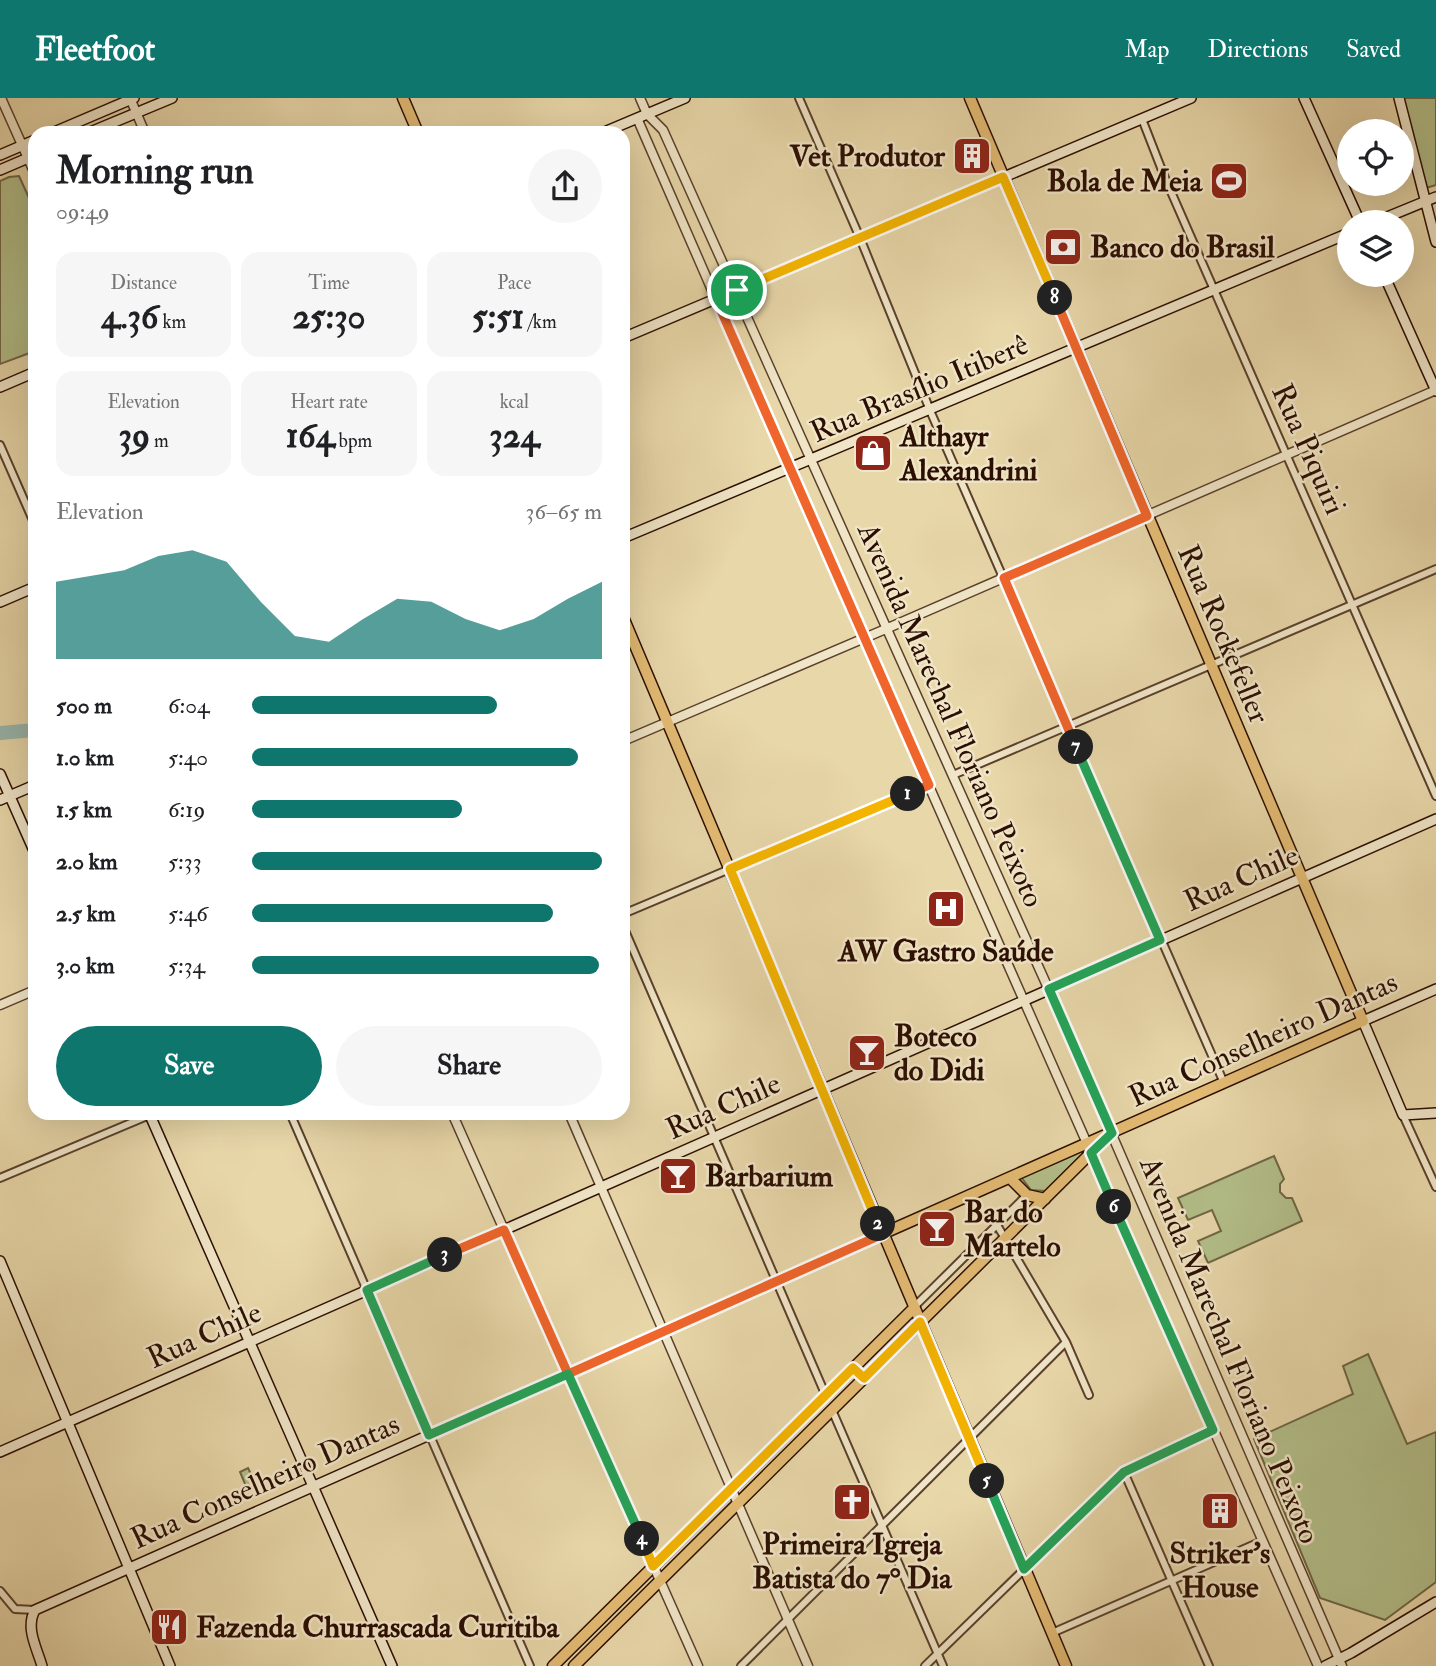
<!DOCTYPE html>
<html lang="en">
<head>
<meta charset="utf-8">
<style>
  body { margin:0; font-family:"IM FELL Double Pica",serif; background:#f6f6f6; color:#202124; height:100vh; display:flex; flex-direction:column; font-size:26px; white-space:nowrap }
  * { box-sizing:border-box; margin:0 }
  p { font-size:23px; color:#757577 }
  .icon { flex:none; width:38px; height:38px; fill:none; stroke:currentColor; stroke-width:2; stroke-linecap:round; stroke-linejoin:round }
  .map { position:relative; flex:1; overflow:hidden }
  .side { position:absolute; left:28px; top:28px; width:602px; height:994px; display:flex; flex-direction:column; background:#fff; border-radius:21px; box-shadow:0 7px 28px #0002 }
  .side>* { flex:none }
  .fabs { position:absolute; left:1337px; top:21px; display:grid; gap:14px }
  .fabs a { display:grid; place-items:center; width:77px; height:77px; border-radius:50%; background:#fff; box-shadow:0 7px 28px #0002; font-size:35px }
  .pin { position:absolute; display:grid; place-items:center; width:60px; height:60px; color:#fff; margin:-30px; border:4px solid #fff; border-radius:50%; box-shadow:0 2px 7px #0007 }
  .km { position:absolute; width:35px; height:35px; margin:-18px; border-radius:50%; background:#222; color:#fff; font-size:19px; line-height:35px; text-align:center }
  .round { display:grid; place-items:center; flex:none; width:74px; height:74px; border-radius:37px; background:#f6f6f6 }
  .headline { display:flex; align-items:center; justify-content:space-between; height:119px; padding:0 28px }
  h1 { font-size:38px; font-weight:700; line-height:52px }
  .metrics { display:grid; grid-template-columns:repeat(3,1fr); gap:10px; height:119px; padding:7px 28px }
  .metrics div { display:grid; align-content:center; border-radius:18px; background:#f6f6f6; text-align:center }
  .metrics b { font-size:35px; font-weight:700 }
  .metrics small { font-size:19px; font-weight:400 }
  .metrics p { font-size:19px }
  .chart { height:196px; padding:14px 28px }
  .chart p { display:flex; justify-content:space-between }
  .chart svg { width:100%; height:126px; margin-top:7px; fill:#0f766e; opacity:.7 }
  .action { display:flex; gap:14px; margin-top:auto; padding:14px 28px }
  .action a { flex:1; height:80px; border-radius:42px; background:#0f766e; color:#fff; font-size:28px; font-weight:700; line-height:80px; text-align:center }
  .action a+a { background:#f6f6f6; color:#202124 }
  ul { padding:0 28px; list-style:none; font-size:23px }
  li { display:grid; grid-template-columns:112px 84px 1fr; align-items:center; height:52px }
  li i { height:18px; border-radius:9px; background:#0f766e }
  header { display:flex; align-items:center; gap:42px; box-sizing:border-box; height:98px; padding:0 35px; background:#0f766e; color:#fff }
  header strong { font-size:33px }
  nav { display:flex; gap:38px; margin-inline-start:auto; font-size:24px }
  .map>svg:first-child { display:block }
  .green { fill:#b3bf8a; stroke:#6f6646; stroke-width:2 }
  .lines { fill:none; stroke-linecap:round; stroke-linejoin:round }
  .river { stroke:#98b8b0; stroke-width:14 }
  .minor-casing { stroke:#5a402c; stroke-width:10 }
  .tertiary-casing { stroke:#5a402c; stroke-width:11 }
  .secondary-casing { stroke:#2b0e02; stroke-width:12 }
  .primary-casing { stroke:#2b0e02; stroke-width:13 }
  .minor { stroke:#f0e5c7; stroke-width:6 }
  .tertiary { stroke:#f0e5c7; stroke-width:8 }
  .secondary { stroke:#f0e5c7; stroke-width:9 }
  .primary { stroke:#e4bc74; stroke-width:10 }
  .split-1-casing { stroke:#fff; stroke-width:14 }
  .split-2-casing { stroke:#fff; stroke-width:14 }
  .split-3-casing { stroke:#fff; stroke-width:14 }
  .split-4-casing { stroke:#fff; stroke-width:14 }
  .split-5-casing { stroke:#fff; stroke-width:14 }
  .split-6-casing { stroke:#fff; stroke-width:14 }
  .split-7-casing { stroke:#fff; stroke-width:14 }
  .split-8-casing { stroke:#fff; stroke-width:14 }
  .split-9-casing { stroke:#fff; stroke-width:14 }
  .split-1 { stroke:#f0652b; stroke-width:9 }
  .split-2 { stroke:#f5b400; stroke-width:9 }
  .split-3 { stroke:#f0652b; stroke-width:9 }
  .split-4 { stroke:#22a559; stroke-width:9 }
  .split-5 { stroke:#f5b400; stroke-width:9 }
  .split-6 { stroke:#22a559; stroke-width:9 }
  .split-7 { stroke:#22a559; stroke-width:9 }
  .split-8 { stroke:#f0652b; stroke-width:9 }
  .split-9 { stroke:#f5b400; stroke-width:9 }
  .labels { text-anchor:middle; stroke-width:5; stroke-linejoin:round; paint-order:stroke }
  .poi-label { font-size:30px; font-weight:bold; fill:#2b0e02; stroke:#f0e5c7; text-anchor:start }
  .street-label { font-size:30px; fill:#2b0e02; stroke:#f0e5c7 }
</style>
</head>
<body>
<header>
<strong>Fleetfoot</strong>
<nav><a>Map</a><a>Directions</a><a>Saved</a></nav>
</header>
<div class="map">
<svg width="1436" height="1568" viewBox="0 0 1436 1568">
  <rect width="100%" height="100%" fill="#e8d7a9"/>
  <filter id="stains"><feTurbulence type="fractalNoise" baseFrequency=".00286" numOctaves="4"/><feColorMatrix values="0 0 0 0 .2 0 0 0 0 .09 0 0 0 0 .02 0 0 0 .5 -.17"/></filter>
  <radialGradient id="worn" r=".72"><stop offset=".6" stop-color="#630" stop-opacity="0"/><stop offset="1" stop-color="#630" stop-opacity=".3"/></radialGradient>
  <path class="green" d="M1403,0H1436V87L1426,90Z
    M19,78L35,113V253L0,266V83L9,79Z
    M1081,1053L1083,1056L1045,1093L1031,1092L1021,1079Z
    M1274,1058L1284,1081L1280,1086V1094L1286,1100H1292L1302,1123L1208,1165L1198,1143L1221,1133L1212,1112L1188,1122L1178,1100Z
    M1368,1256L1407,1346L1436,1334V1484L1385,1522L1320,1500L1254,1341L1353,1296L1343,1268Z
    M248,1370L257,1389L248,1393L240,1374Z"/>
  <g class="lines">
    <path class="river" d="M0,635L35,632"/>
    <defs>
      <path id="minor" d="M799,0L860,140L932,317L1224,985
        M1142,21L1165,80L1436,698
        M0,347L35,427
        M953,677L1436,471
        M623,816L929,687
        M623,828L826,1298
        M290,1015L530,1568
        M1403,1017L1436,1089
        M0,1080L152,1016
        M997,1127L1066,1244L1089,1297
        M914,1209L1027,1097
        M832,1312L943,1568
        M1124,1374L1209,1568
        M0,1493L15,1511L35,1512
        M1052,1535L1262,1443
        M741,1568L1066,1244
        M925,1568L1124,1374L1213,1332"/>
      <path id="tertiary" d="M1,0L35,76
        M130,0L145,35
        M640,0L647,16L663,32L1061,919L1342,1568
        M637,20L864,541L1318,1568
        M623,643L888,530L1436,292
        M0,907L35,892
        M452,1015L698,1568
        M569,1015L808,1568"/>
      <path id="secondary" d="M1304,0L1360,124
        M1399,0L1436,144
        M52,35L134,0
        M88,35L172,0
        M602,35L685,0
        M0,57L35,42
        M0,72L35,57
        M1375,124L1436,99
        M1384,177L1436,293
        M623,240L1191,0
        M0,289L35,274
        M623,440L1349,135
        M0,504L35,489
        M0,676L35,755
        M0,702L35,687
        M1436,891L1363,923L1403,1017L1436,1015
        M149,1015L392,1568
        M0,1163L170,1568
        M0,1354L1436,721
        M42,1568C37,1550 25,1530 35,1512L882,1136
        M1325,1568L1351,1555L1436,1504"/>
      <path id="primary" d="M403,0L418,35
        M623,519L1066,1568
        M1010,1080L1027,1097L1045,1101
        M882,1136L1363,923L970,0
        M553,1568L914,1210
        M574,1568L1106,1040"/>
    </defs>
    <use href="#minor" class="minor-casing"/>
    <use href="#tertiary" class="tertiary-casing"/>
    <use href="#secondary" class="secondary-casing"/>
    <use href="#primary" class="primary-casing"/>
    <use href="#minor" class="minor"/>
    <use href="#tertiary" class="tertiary"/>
    <use href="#secondary" class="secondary"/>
    <use href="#primary" class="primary"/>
  </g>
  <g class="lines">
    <defs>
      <path id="split-1" d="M737,192L716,201L929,687L908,696"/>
      <path id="split-2" d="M878,1126L730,771L908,696"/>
      <path id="split-3" d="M445,1157L504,1132L568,1276L883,1136L878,1126"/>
      <path id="split-4" d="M445,1157L367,1192L429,1337L568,1276L642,1441"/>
      <path id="split-5" d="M642,1441L653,1468L853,1270L864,1280L920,1224L987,1383"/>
      <path id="split-6" d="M987,1383L1024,1471L1124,1374L1213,1332L1114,1109"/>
      <path id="split-7" d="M1076,649L1160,842L1049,891L1112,1035L1091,1055L1114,1109"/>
      <path id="split-8" d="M1055,200L1147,418L1004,480L1076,649"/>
      <path id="split-9" d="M737,192L1003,79L1055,200"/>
    </defs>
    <use href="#split-1" class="split-1-casing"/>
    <use href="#split-2" class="split-2-casing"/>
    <use href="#split-3" class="split-3-casing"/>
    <use href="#split-4" class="split-4-casing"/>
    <use href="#split-5" class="split-5-casing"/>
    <use href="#split-6" class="split-6-casing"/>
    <use href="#split-7" class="split-7-casing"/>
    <use href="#split-8" class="split-8-casing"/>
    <use href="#split-9" class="split-9-casing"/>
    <use href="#split-1" class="split-1"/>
    <use href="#split-2" class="split-2"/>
    <use href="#split-3" class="split-3"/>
    <use href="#split-4" class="split-4"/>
    <use href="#split-5" class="split-5"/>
    <use href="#split-6" class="split-6"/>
    <use href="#split-7" class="split-7"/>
    <use href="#split-8" class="split-8"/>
    <use href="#split-9" class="split-9"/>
  </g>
  <defs>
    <symbol id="building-square" viewBox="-11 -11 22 22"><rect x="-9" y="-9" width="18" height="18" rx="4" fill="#8f2418" stroke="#f0e5c7"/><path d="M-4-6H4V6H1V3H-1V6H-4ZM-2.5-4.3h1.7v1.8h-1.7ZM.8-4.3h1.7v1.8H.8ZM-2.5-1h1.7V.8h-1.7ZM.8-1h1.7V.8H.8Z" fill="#fff"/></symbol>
    <symbol id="stadium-square" viewBox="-11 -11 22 22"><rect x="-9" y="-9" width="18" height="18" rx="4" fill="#8f2418" stroke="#f0e5c7"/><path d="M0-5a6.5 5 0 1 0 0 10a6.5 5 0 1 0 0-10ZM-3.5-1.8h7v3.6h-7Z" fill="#fff"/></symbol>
    <symbol id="bank-square" viewBox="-11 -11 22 22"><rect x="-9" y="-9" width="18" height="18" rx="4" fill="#8f2418" stroke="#f0e5c7"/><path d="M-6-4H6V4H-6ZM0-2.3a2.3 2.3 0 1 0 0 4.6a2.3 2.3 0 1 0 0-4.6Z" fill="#fff"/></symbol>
    <symbol id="shop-square" viewBox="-11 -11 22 22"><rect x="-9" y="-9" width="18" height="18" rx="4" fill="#8f2418" stroke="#f0e5c7"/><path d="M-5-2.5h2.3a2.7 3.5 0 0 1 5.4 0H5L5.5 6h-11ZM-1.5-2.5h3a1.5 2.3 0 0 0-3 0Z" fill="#fff"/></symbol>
    <symbol id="hospital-square" viewBox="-11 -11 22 22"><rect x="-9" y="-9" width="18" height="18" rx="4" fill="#8f2418" stroke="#f0e5c7"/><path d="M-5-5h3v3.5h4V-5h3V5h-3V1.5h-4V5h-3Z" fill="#fff"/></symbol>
    <symbol id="bar-square" viewBox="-11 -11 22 22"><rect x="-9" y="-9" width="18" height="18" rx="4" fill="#8f2418" stroke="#f0e5c7"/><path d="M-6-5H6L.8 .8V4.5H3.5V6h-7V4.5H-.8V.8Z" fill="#fff"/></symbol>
    <symbol id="church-square" viewBox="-11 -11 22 22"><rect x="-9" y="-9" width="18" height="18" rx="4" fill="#8f2418" stroke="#f0e5c7"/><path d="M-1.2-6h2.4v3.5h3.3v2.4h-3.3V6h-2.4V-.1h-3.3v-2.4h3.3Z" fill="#fff"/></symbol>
    <symbol id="restaurant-square" viewBox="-11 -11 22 22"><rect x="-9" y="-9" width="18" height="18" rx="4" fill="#8f2418" stroke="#f0e5c7"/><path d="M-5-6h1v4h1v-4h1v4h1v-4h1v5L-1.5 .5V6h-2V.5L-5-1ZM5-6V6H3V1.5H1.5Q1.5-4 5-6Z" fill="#fff"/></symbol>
  </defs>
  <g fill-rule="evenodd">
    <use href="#building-square" x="950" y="36" width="44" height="44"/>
    <use href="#stadium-square" x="1207" y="61" width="44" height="44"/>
    <use href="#bank-square" x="1041" y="127" width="44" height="44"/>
    <use href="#shop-square" x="851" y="333" width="44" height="44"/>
    <use href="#hospital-square" x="924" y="789" width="44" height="44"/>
    <use href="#bar-square" x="845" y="933" width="44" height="44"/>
    <use href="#bar-square" x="656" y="1056" width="44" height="44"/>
    <use href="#bar-square" x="915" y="1109" width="44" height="44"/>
    <use href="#church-square" x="830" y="1382" width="44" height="44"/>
    <use href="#building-square" x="1198" y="1391" width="44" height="44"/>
    <use href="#restaurant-square" x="147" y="1507" width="44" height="44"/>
  </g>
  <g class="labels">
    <g class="poi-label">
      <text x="945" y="68" text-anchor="end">Vet Produtor</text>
      <text x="1202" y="93" text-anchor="end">Bola de Meia</text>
      <text x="1090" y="159">Banco do Brasil</text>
      <text x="900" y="348">Althayr<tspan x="900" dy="34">Alexandrini</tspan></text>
      <text x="946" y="863" text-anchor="middle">AW Gastro Saúde</text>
      <text x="894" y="948">Boteco<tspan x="894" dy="34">do Didi</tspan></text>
      <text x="705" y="1088">Barbarium</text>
      <text x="964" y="1124">Bar do<tspan x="964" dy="34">Martelo</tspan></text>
      <text x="852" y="1456" text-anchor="middle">Primeira Igreja<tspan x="852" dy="34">Batista do 7° Dia</tspan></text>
      <text x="1220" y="1465" text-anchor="middle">Striker's<tspan x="1220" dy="34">House</tspan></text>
      <text x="196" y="1539">Fazenda Churrascada Curitiba</text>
    </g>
    <g class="street-label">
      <text transform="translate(919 290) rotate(-23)" y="10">Rua Brasílio Itiberê</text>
      <text transform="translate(1309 351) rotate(66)" y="10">Rua Piquiri</text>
      <text transform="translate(1224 536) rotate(67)" y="10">Rua Rockefeller</text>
      <text transform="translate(951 617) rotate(66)" y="10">Avenida Marechal Floriano Peixoto</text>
      <text transform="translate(1241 780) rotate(-24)" y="10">Rua Chile</text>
      <text transform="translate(1263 941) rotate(-24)" y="10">Rua Conselheiro Dantas</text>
      <text transform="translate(723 1008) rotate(-24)" y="10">Rua Chile</text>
      <text transform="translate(204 1237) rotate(-24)" y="10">Rua Chile</text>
      <text transform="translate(1230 1252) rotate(67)" y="10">Avenida Marechal Floriano Peixoto</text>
      <text transform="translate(265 1383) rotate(-24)" y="10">Rua Conselheiro Dantas</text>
    </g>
  </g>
  <rect width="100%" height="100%" filter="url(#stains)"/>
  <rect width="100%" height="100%" fill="url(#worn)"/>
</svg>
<div class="fabs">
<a><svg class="icon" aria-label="locate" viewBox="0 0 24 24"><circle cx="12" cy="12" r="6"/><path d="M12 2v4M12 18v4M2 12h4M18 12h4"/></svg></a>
<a><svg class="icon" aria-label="layers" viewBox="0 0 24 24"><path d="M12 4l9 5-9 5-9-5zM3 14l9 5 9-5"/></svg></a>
</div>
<div class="pin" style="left:737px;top:192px;background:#1e9e55"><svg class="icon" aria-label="arrive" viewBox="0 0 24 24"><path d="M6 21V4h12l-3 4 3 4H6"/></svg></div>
<b class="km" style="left:908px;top:696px">1</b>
<b class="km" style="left:878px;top:1126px">2</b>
<b class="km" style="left:445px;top:1157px">3</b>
<b class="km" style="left:642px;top:1441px">4</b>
<b class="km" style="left:987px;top:1383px">5</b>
<b class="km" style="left:1114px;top:1109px">6</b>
<b class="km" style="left:1076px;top:649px">7</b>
<b class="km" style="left:1055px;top:200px">8</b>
<section class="side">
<div class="headline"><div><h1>Morning run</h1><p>09:49</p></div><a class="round"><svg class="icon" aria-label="share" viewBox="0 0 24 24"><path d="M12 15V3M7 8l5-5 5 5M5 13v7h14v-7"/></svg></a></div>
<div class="metrics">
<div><p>Distance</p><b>4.36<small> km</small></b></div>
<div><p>Time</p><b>25:30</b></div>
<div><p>Pace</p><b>5:51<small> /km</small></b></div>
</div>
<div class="metrics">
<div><p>Elevation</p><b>39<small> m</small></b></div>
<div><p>Heart rate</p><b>164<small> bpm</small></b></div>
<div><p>kcal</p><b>324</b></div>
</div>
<div class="chart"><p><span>Elevation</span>36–65 m</p>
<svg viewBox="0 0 160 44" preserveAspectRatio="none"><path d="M0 44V17L10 15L20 13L30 8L40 6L50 10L60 24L70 36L80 38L90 30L100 23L110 24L120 30L130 34L140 30L150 23L160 17V44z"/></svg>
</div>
<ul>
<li><b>500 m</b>6:04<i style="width:70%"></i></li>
<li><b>1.0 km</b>5:40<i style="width:93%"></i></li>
<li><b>1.5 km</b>6:19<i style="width:60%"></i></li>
<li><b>2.0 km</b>5:33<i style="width:100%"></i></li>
<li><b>2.5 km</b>5:46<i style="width:86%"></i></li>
<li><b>3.0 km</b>5:34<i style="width:99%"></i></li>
</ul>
<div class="action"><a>Save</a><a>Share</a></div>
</section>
</div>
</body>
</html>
